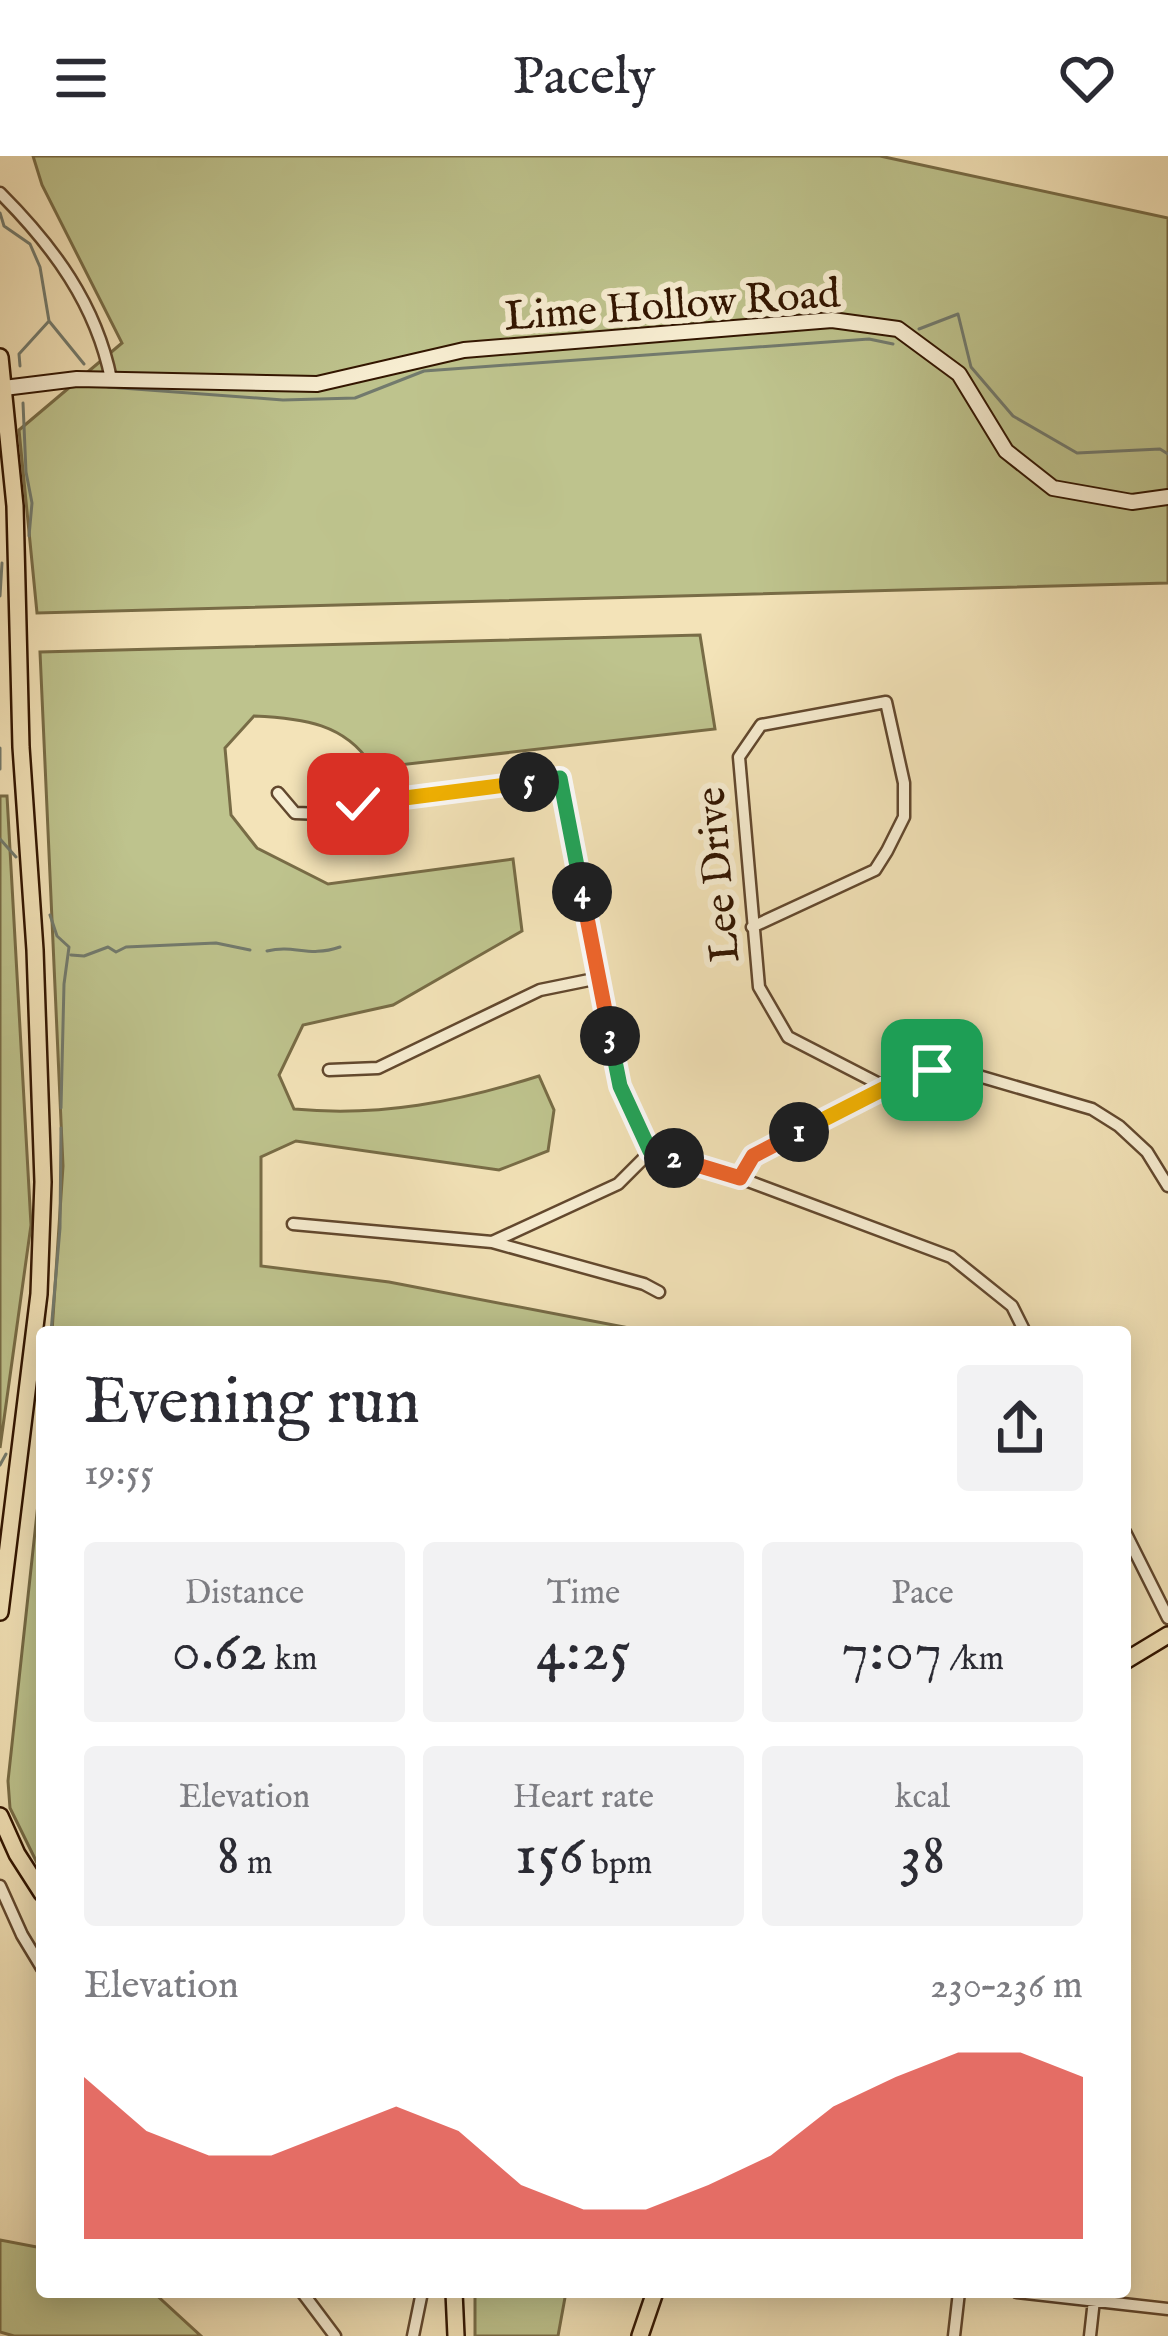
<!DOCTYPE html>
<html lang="en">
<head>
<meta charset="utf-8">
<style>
  body { margin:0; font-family:"IM FELL English",serif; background:#f2f2f3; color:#2b2b33; height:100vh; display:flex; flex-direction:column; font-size:45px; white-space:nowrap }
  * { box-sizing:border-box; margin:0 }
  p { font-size:39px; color:#7c7c81 }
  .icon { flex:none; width:66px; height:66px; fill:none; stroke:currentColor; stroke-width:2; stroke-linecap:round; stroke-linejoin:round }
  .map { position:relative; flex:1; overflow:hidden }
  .drawer { position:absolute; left:36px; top:1170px; width:1095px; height:972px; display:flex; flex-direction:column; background:#fff; border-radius:12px; box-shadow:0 6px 30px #0003 }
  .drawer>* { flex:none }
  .pin { position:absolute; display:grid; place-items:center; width:102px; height:102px; color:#fff; margin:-51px; border-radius:24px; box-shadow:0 6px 18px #0006 }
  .km { position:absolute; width:60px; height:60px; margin:-30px; border-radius:50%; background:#222; color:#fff; font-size:33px; line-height:60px; text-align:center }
  .round { display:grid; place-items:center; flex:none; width:126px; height:126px; border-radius:12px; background:#f2f2f3 }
  .overview { display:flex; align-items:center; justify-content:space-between; height:204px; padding:0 48px }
  h1 { font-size:66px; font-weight:600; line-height:90px }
  .stats { display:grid; grid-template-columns:repeat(3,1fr); gap:18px; height:204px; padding:12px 48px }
  .stats div { display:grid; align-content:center; border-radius:12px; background:#f2f2f3; text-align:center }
  .stats b { font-size:60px; font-weight:600 }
  .stats small { font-size:33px; font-weight:400 }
  .stats p { font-size:33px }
  .chart { height:336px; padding:24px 48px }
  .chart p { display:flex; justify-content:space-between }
  .chart svg { width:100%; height:216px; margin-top:12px; fill:#d93025; opacity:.7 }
  header { display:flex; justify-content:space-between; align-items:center; height:156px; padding:0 48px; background:#fff; font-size:54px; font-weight:600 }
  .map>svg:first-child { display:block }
  .green { fill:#bec38d; stroke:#786c46; stroke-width:3 }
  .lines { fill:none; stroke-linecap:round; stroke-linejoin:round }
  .stream { stroke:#727a6d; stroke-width:3 }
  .street-casing { stroke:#62482e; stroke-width:15 }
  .secondary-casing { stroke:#321500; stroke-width:18 }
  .primary-casing { stroke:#321500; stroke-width:20 }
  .street { stroke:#f7edd1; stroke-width:10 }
  .secondary { stroke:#f7edd1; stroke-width:14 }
  .primary { stroke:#f3e3b8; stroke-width:15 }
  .split-1-casing { stroke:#fff; stroke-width:24 }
  .split-2-casing { stroke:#fff; stroke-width:24 }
  .split-3-casing { stroke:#fff; stroke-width:24 }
  .split-4-casing { stroke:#fff; stroke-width:24 }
  .split-5-casing { stroke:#fff; stroke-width:24 }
  .split-6-casing { stroke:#fff; stroke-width:24 }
  .split-1 { stroke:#f5b400; stroke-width:15 }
  .split-2 { stroke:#f0652b; stroke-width:15 }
  .split-3 { stroke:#22a559; stroke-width:15 }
  .split-4 { stroke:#f0652b; stroke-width:15 }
  .split-5 { stroke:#22a559; stroke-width:15 }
  .split-6 { stroke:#f5b400; stroke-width:15 }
  .labels { text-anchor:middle; stroke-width:12; stroke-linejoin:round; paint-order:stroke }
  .street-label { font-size:42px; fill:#321500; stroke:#f7edd1 }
</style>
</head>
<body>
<header><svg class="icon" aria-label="menu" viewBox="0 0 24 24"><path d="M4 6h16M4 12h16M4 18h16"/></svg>Pacely<svg class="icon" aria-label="heart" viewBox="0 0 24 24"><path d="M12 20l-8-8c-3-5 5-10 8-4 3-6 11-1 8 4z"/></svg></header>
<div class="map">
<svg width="1168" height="2180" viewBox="0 0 1168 2180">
  <rect width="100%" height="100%" fill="#f3e3b8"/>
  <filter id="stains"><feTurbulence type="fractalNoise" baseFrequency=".00167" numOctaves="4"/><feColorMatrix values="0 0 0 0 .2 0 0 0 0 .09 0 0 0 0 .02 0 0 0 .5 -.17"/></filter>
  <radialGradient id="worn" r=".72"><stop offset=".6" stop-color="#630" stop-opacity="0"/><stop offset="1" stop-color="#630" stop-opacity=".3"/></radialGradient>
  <path class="green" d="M33,0H880L1168,62V427L37,457L19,274L122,187L42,29Z
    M700,479L715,573L373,612C347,567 301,562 254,560L225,592L231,659L257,692L328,728L513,703L522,775L393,849L303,869L279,919L294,953C380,961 457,946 539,920L554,954L548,995L499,1014L296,985L261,1001V1110L389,1126L650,1176H52L63,1010L40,496Z
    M0,640H7L31,1069L0,1292Z
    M42,1311V1571L39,1587L42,1717L10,1652L8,1625Z
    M0,2084L42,2092V2136H153L201,2180H14L0,2176Z
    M475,2136H566L558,2180H475Z"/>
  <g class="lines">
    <path class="stream" d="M0,57L4,70L30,88L40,111L49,165L84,208
      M919,173L958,158L971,211L1013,260L1077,297L1160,293L1168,298
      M20,210L19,198L49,165
      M108,231L283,244L355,242L424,215L869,183L893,188
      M23,247L26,316L32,347L29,380
      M0,440L2,407
      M0,592V613
      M0,683L16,701
      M50,759L57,780L69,791L64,828L61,952
      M267,795C295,788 308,802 340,791
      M71,799L84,800L108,791L116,796L126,791L216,787L250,794
      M51,1176L60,1072L61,972
      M39,1268L42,1246
      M0,1309L6,1298"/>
    <defs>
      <path id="street" d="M0,37C53,90 96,148 111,223
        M278,637L295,657L325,658L358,648L560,622L619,930L651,995L740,1022L951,1101L1012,1150L1025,1176
        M752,771L875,714L887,695L904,661V627L886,546L761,569L739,601L759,831L788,881L885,931
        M329,914L378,912L540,834L599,822
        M740,1022L753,1000L885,931L932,914L965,916L1092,953L1119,970L1147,996L1168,1030
        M293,1068L492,1086L618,1028L651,995
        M492,1086L644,1128L659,1136
        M1125,1376L1168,1462
        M0,1730L22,1779L42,1812
        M302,2136L335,2180
        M1017,2136L1168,2153
        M413,2180L422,2136
        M954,2180L959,2136
        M1090,2180L1094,2144"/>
      <path id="secondary" d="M4,232L77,223L317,228L464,194L832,164L898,173L959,218L1006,295L1053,332L1132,346L1168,341"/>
      <path id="primary" d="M0,201L15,350L21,591L35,794L43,1026L39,1138L0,1456
        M1125,1505L1168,1479
        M0,1660L17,1698L42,1737
        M454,2136L456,2180
        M640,2180L655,2136"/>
    </defs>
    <use href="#street" class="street-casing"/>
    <use href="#secondary" class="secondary-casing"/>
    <use href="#primary" class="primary-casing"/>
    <use href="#street" class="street"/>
    <use href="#secondary" class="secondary"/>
    <use href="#primary" class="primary"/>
  </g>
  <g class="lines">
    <defs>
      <path id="split-1" d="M799,976L885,932L932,914"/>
      <path id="split-2" d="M674,1002L740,1022L753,1000L799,976"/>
      <path id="split-3" d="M610,880L620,930L650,995L674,1002"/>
      <path id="split-4" d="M582,736L610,880"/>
      <path id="split-5" d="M529,626L560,622L582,736"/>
      <path id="split-6" d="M358,648L529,626"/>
    </defs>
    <use href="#split-1" class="split-1-casing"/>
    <use href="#split-2" class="split-2-casing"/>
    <use href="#split-3" class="split-3-casing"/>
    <use href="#split-4" class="split-4-casing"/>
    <use href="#split-5" class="split-5-casing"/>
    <use href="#split-6" class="split-6-casing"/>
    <use href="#split-1" class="split-1"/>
    <use href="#split-2" class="split-2"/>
    <use href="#split-3" class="split-3"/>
    <use href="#split-4" class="split-4"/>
    <use href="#split-5" class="split-5"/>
    <use href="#split-6" class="split-6"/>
  </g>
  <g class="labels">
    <g class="street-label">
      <text transform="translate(672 147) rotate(-4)" y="15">Lime Hollow Road</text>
      <text transform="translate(716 719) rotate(-95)" y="15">Lee Drive</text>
    </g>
  </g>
  <rect width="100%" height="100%" filter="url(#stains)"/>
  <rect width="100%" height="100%" fill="url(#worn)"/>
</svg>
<div class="pin" style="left:932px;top:914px;background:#1e9e55"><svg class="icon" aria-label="arrive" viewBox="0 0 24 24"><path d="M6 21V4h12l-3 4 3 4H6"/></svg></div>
<div class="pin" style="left:358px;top:648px;background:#d93025"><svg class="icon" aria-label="check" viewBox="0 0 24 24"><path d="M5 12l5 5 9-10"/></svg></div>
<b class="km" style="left:799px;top:976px">1</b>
<b class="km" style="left:674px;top:1002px">2</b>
<b class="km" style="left:610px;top:880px">3</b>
<b class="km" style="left:582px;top:736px">4</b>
<b class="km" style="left:529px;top:626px">5</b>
<section class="drawer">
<div class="overview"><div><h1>Evening run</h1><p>19:55</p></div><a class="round"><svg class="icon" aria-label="share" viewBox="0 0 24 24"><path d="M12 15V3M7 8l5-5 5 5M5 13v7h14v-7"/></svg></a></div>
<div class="stats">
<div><p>Distance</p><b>0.62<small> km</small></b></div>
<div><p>Time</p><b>4:25</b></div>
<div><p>Pace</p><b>7:07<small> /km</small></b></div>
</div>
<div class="stats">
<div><p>Elevation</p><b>8<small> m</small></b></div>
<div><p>Heart rate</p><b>156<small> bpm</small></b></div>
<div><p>kcal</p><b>38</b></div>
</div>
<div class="chart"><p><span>Elevation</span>230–236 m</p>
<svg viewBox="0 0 160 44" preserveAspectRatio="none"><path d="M0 44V11L10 22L20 27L30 27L40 22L50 17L60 22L70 33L80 38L90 38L100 33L110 27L120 17L130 11L140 6L150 6L160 11V44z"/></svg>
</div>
</section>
</div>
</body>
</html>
